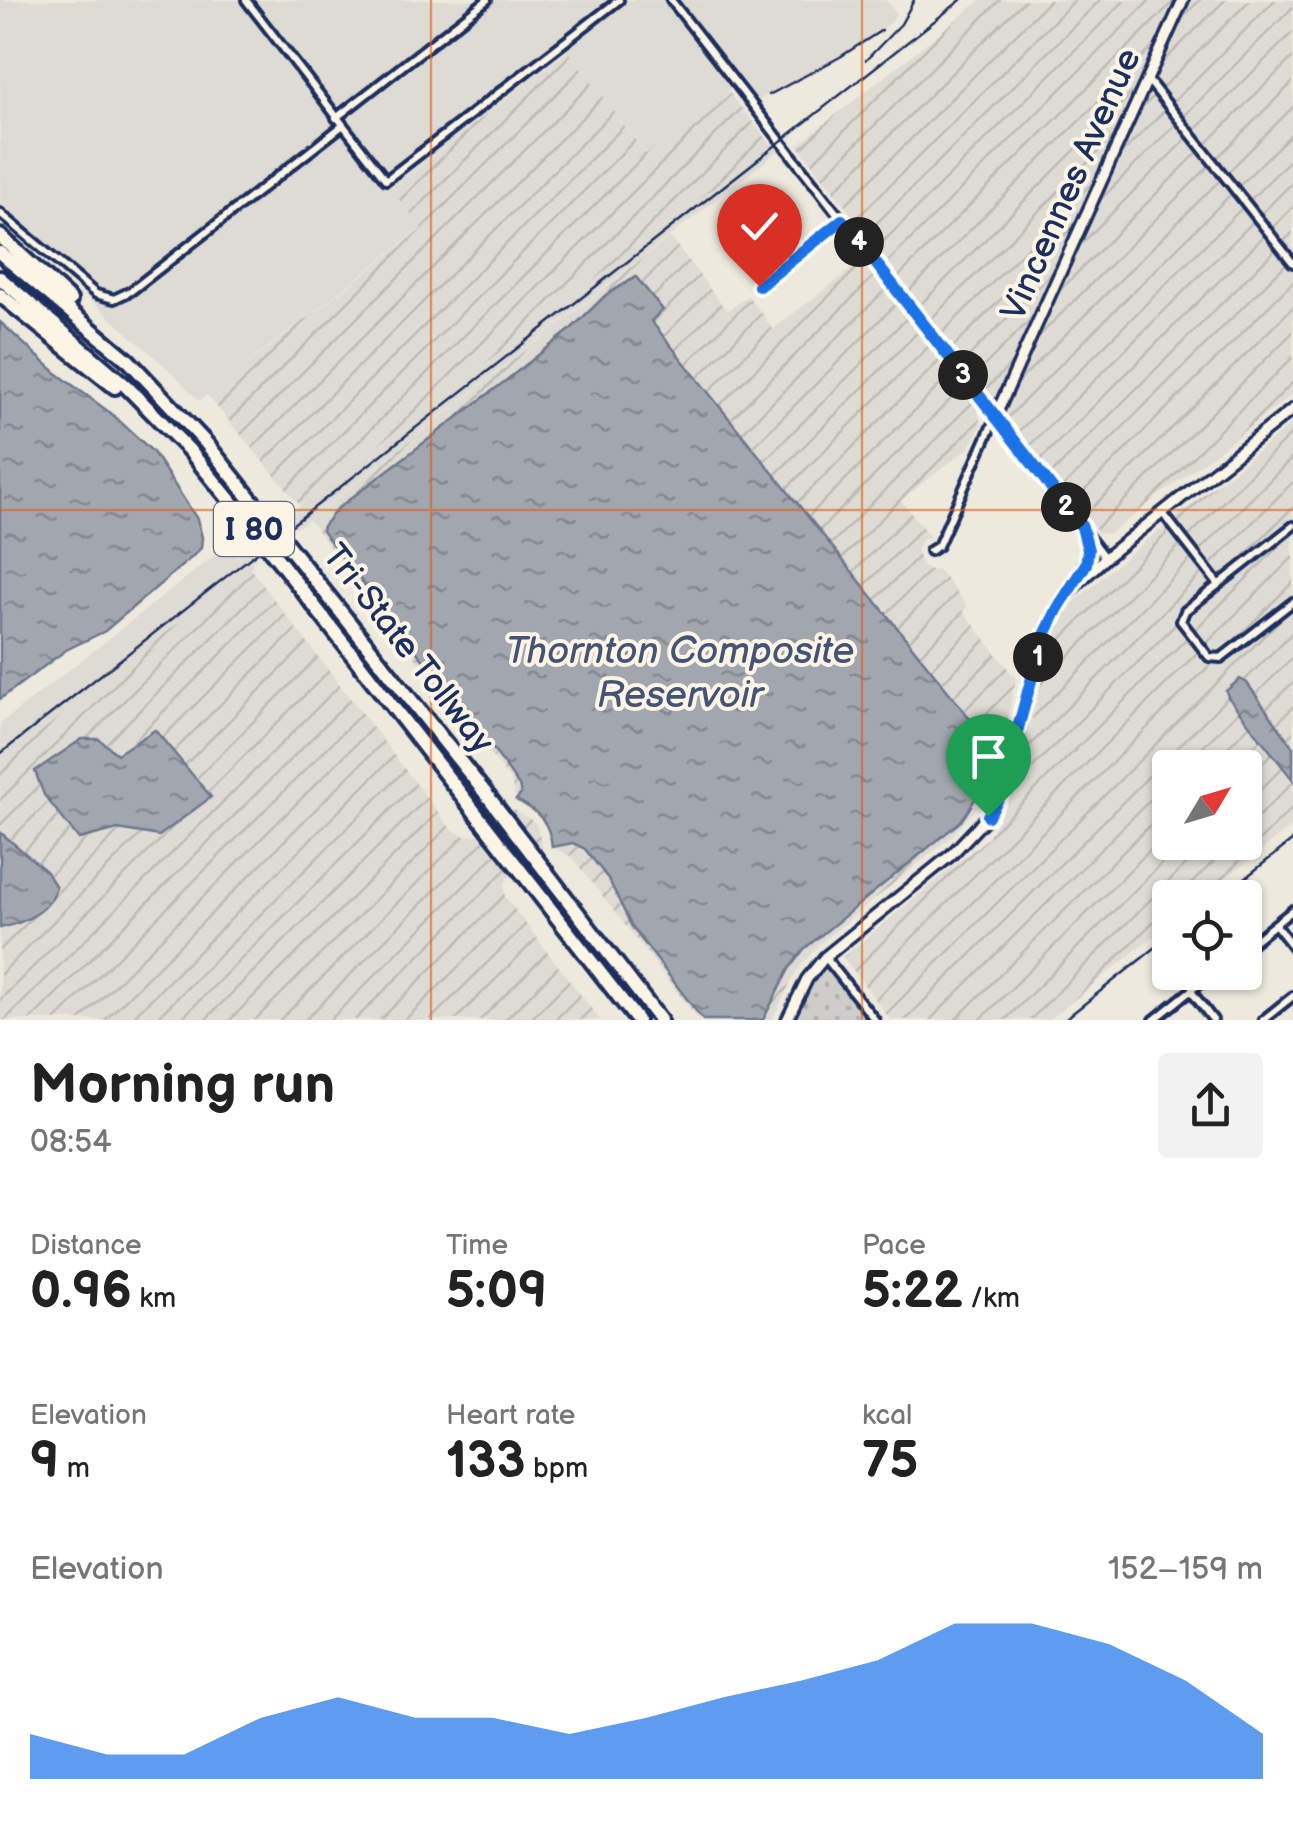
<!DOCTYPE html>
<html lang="en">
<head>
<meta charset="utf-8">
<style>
  body { margin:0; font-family:"Balsamiq Sans",sans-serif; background:#f2f2f2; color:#222; height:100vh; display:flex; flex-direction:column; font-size:38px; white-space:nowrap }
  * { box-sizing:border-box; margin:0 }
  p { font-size:32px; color:#767676 }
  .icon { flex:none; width:55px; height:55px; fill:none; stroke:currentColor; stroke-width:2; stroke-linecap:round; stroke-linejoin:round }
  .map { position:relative; height:1020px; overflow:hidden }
  .side { display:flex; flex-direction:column; background:#fff; flex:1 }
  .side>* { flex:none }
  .needle { width:65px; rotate:52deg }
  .controls { position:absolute; left:1152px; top:750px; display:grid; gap:20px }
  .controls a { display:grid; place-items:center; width:110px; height:110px; border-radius:10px; background:#fff; box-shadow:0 2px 8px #0004; font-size:50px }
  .pin { position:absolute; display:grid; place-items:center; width:85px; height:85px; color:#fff; margin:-102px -42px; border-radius:50% 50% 50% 0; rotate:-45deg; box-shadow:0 0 10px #0007 }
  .pin .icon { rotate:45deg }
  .km { position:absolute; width:50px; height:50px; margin:-25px; border-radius:50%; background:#222; color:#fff; font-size:28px; line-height:50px; text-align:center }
  .round { display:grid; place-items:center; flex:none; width:105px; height:105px; border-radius:10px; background:#f2f2f2 }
  .summary { display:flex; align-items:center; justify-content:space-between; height:170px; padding:0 30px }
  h1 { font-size:55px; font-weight:600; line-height:75px }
  .stats { display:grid; grid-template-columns:repeat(3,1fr); gap:15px; height:170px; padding:10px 30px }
  .stats div { display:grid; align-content:center }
  .stats b { font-size:50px; font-weight:600 }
  .stats small { font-size:28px; font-weight:400 }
  .stats p { font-size:28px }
  .chart { height:280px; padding:20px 30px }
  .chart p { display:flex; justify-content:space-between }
  .chart svg { width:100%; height:180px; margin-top:10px; fill:#1a73e8; opacity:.7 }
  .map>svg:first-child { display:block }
  .built { fill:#dedbd4 }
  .industrial { fill:url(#industrial-furrows); fill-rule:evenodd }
  .park { fill:url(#park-dots); stroke:#757e94; stroke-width:2.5 }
  .water { fill:url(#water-ripples); stroke:#6c778f; stroke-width:2.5 }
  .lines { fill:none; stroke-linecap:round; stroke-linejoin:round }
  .street-casing { stroke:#1b2f5e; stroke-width:14 }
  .secondary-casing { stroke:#1b2f5e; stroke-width:16 }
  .highway-casing { stroke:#1b2f5e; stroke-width:20 }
  .street { stroke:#fcf5e5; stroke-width:6 }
  .secondary { stroke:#fcf5e5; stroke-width:9 }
  .highway { stroke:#fcf5e5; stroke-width:12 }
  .rail { stroke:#1b2f5e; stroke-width:2.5 }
  .route-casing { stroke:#fff; stroke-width:20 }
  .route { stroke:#1a73e8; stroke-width:12 }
  .grid { fill:none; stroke:#de5710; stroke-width:2.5; stroke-opacity:0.55 }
  .labels { text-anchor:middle; stroke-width:8; stroke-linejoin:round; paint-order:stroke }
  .shield { fill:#fcf5e5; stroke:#5e6a86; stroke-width:2.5 }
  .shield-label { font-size:32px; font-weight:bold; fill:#1b2f5e }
  .street-label { font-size:35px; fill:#1b2f5e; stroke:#fcf5e5 }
  .water-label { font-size:38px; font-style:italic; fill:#445376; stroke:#fcf5e5 }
</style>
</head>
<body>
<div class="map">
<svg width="1293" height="1020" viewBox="0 0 1293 1020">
  <defs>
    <pattern id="industrial-furrows" width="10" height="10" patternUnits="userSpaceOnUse" patternTransform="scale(2.5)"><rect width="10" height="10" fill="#dedbd4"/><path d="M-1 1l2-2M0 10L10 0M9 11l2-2" fill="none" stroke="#bebcb8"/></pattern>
    <pattern id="park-dots" width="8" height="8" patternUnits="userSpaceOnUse" patternTransform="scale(2.5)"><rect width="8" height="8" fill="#cfcdca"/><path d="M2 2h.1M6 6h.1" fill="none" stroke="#b1b0b0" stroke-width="1.8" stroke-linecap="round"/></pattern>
    <pattern id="water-ripples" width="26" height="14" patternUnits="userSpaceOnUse" patternTransform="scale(2.5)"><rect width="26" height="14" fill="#a2a7af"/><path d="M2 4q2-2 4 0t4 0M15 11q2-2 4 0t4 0" fill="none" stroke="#838892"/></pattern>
  </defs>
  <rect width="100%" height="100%" fill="#eee9dd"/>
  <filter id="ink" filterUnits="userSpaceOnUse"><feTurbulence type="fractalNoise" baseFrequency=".01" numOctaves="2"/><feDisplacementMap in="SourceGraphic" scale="20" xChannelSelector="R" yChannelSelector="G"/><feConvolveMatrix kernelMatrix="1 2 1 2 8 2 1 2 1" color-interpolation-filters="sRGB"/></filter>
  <g filter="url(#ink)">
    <path class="built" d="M0,0H886L896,13L892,21L863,44L759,100L741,79L647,154L567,51L392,188L422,228L199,401L175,375L0,220Z
      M775,140L782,148L302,525L295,527L288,519L300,505Z
      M228,545L236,556L250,549L256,558L252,561L253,565L0,764V724Z"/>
    <path class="industrial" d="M981,0H1293V394L1109,534L1098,533L798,145Z
      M568,51L646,154L727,90L771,144L300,505L207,395L422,229L391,189Z
      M670,237L727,311L748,296L773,329L861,262L977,408L981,425L970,447L901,500L930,537L923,539L916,549L922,566L933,571L938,569L967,606L963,611L1016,679L995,773L978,807L950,838L818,945L795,974L772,1020H699L572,857L552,847L548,827L542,818L516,800L511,781L309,520Z
      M1293,423V825L1202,897L1170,898V923L1049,1020H891L843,957L988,838L1015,787L1057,618L1115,566ZM1170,768H1245V842H1170Z
      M249,567L451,829L465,836L479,835L513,809L536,823L543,848L509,876L504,885L505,897L600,1020H0V764Z"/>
    <path class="park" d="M816,966L830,969L870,1020H790L811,967Z"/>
    <path class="water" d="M636,277L663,310L651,321L988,741C998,766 975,801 961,821L804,949L789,969L763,1020H703L632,927L609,880L585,849L573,843L552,847C550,822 537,810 516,800L521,794L519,786L494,750L322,531L323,526L338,508L504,382L570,330L606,295Z
      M0,322L55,372L113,415L153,452L197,519L202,537L201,548L192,557L105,631L66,650L0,699Z
      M1240,679L1247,683L1293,747V780L1228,697L1226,691Z
      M155,730L211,797L159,836L118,829L79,839L44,795L35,771L82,739H99L117,754Z
      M0,832L46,871L56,887C50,912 23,923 0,928Z"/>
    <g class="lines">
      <defs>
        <path id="street" d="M246,0L386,180L619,0
          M671,0L1105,558
          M1148,80L1293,263
          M336,118L487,0
          M0,213L96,294L114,299L131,291L342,126
          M759,287L842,220
          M1162,512L1218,584
          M1293,526L1185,611L1181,621L1209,657L1221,658L1293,602
          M930,551L938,546L995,418
          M1275,924L1293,947
          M1245,948L1293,910
          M825,957L875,1020
          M1191,991L1213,1020
          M1154,1020L1214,972
          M1263,1020L1293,996"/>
        <path id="secondary" d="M995,417L1183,0
          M1080,577L1088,551L1081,527
          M787,1020L807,979L825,957L951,855L988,816L999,797L1018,735L1042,641L1058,608L1073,588L1105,558L1293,409"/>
        <path id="highway" d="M0,236L70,300
          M0,253L129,361L206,443L490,799L660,1020
          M0,278L126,386L189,450L280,562L637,1020
          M0,295L115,387"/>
      </defs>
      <use href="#street" class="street-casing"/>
      <use href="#secondary" class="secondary-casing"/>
      <use href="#highway" class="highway-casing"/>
      <use href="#street" class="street"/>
      <use href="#secondary" class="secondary"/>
      <use href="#highway" class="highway"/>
      <path class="rail" d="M866,60L901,24L914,0
        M769,95L840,57L882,30
        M0,754L961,0
        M1220,898L1293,840
        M1064,1020L1170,936"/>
    </g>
  </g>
  <g class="lines" filter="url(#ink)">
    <defs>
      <path id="route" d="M759,286L842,220L1082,527L1088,550L1086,564L1058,608L1042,641L999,797L988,816"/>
    </defs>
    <use href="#route" class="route-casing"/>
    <use href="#route" class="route"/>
  </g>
  <path class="grid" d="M431,0V1020M862,0V1020M0,510H1293"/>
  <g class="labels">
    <rect class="shield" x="214" y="502" width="80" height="54" rx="8"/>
    <g class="shield-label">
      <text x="254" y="540">I 80</text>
    </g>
    <g class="street-label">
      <text transform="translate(1070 184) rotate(-66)" y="12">Vincennes Avenue</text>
      <text transform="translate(409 648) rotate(52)" y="12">Tri-State Tollway</text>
    </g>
    <g class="water-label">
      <text x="680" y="663">Thornton Composite<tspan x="680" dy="44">Reservoir</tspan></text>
    </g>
  </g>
</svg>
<div class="controls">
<a><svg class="needle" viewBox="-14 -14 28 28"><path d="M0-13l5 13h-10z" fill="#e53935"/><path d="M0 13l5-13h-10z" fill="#767676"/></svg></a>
<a><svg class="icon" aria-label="locate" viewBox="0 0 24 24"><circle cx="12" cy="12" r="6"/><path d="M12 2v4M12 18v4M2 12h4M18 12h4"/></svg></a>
</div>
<div class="pin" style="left:988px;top:816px;background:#1e9e55"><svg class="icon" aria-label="arrive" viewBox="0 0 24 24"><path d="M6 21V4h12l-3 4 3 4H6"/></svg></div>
<div class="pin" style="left:759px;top:286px;background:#d93025"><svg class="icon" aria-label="check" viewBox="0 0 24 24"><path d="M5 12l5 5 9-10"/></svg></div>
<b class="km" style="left:1038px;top:657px">1</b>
<b class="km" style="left:1066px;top:507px">2</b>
<b class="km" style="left:963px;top:375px">3</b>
<b class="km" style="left:859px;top:242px">4</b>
</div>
<section class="side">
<div class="summary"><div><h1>Morning run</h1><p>08:54</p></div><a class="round"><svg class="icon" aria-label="share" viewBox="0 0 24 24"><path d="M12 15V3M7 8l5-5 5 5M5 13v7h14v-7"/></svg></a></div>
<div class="stats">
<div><p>Distance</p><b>0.96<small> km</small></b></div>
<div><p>Time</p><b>5:09</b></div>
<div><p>Pace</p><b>5:22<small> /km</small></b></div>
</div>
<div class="stats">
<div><p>Elevation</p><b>9<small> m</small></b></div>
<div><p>Heart rate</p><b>133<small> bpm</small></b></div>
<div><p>kcal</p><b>75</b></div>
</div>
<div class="chart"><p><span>Elevation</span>152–159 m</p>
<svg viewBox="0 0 160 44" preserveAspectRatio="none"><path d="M0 44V33L10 38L20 38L30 29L40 24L50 29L60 29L70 33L80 29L90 24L100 20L110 15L120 6L130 6L140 11L150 20L160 33V44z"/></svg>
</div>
</section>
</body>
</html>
